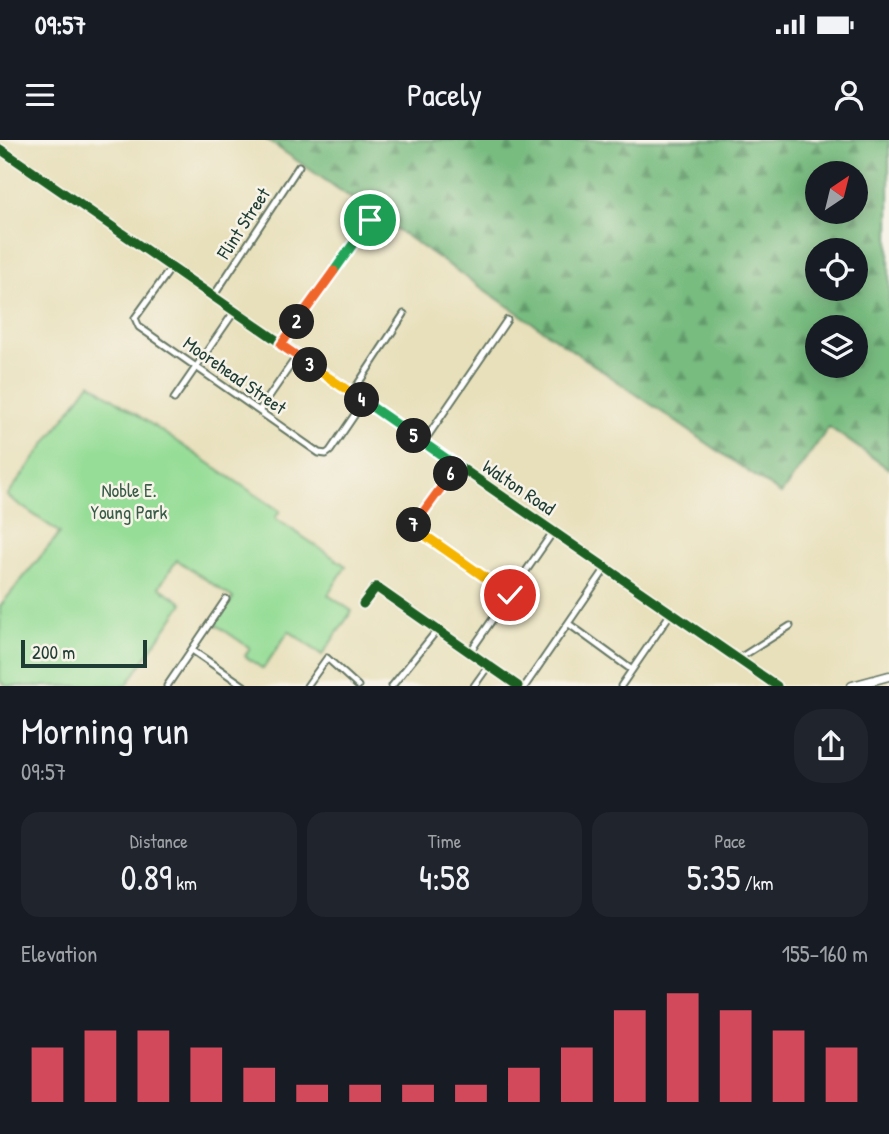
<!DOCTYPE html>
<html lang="en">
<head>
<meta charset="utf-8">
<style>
  body { margin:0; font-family:"Patrick Hand",sans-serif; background:#20242c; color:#f1f3f6; height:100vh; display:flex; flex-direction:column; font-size:26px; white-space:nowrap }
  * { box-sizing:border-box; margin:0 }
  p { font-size:23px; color:#9ea1a6 }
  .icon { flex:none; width:38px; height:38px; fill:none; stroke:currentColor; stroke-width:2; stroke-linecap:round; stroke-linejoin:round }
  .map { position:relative; height:546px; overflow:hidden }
  .panel { display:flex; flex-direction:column; background:#171b24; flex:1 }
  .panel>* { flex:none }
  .needle { width:46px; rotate:35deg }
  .tools { position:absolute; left:805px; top:21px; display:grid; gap:14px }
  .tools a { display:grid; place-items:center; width:63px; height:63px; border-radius:50%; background:#171b24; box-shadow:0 4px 18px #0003; font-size:35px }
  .scale { position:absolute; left:21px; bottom:18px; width:126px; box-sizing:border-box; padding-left:7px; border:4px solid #1f3d34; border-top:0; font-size:19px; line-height:24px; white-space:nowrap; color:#1f3d34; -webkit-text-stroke:5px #f7f3e8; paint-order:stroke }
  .pin { position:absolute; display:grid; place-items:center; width:60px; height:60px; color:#fff; margin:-30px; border:4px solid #fff; border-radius:50%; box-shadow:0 2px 7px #0007 }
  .km { position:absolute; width:35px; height:35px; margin:-18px; border-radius:50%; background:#222; color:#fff; font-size:19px; line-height:35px; text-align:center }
  .round { display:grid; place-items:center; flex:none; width:74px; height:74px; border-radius:28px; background:#20242c }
  .summary { display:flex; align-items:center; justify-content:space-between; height:119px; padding:0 21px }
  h1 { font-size:38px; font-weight:600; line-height:52px }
  .figures { display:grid; grid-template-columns:repeat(3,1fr); gap:10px; height:119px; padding:7px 21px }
  .figures div { display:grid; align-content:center; border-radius:18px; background:#20242c; text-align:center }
  .figures b { font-size:35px; font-weight:600 }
  .figures small { font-size:19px; font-weight:400 }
  .figures p { font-size:19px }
  .chart { height:196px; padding:14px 21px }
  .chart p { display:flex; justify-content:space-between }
  .chart svg { width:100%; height:126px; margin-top:7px; stroke:#d1495b; stroke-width:6 }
  .status { display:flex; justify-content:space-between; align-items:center; height:49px; padding:0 35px; background:#171b24; direction:ltr }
  .status svg { height:19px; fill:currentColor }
  header { display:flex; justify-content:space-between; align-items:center; height:91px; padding:0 21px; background:#171b24; font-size:32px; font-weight:600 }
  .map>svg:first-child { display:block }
  .green { fill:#96dd97; stroke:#5a8d66; stroke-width:2 }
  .forest { fill:url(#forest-firs); stroke:#4c7c5a; stroke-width:2; fill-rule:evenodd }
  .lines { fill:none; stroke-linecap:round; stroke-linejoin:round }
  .minor-casing { stroke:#657663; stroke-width:9 }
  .tertiary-casing { stroke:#657663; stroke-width:10 }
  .primary-casing { stroke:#657663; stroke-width:11 }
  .minor { stroke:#fff; stroke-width:5 }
  .tertiary { stroke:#fff; stroke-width:6 }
  .primary { stroke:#fff; stroke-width:8 }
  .cycleway-casing { stroke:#f7f3e8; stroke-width:13 }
  .cycleway { stroke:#1b5e20; stroke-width:9 }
  .split-1-casing { stroke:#fff; stroke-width:14 }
  .split-2-casing { stroke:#fff; stroke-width:14 }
  .split-3-casing { stroke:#fff; stroke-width:14 }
  .split-4-casing { stroke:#fff; stroke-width:14 }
  .split-5-casing { stroke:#fff; stroke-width:14 }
  .split-6-casing { stroke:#fff; stroke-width:14 }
  .split-7-casing { stroke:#fff; stroke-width:14 }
  .split-8-casing { stroke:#fff; stroke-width:14 }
  .split-9-casing { stroke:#fff; stroke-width:14 }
  .split-1 { stroke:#22a559; stroke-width:9 }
  .split-2 { stroke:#f0652b; stroke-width:9 }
  .split-3 { stroke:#f0652b; stroke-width:9 }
  .split-4 { stroke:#f5b400; stroke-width:9 }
  .split-5 { stroke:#22a559; stroke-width:9 }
  .split-6 { stroke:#22a559; stroke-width:9 }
  .split-7 { stroke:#f0652b; stroke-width:9 }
  .split-8 { stroke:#f5b400; stroke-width:9 }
  .split-9 { stroke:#f5b400; stroke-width:9 }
  .labels { text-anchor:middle; stroke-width:5; stroke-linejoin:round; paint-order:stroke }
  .street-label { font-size:19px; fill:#1f3d34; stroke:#f7f3e8 }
  .park-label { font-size:19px; fill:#375d48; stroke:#f7f3e8 }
</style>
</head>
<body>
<div class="status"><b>09:57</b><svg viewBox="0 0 49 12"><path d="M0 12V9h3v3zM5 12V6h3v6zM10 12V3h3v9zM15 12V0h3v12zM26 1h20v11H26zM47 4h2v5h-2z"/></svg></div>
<header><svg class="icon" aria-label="menu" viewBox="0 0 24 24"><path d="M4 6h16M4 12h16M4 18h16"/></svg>Pacely<svg class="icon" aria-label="person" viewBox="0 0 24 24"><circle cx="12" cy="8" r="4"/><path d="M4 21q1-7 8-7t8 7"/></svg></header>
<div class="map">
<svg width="889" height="546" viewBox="0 0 889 546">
  <defs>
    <pattern id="forest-firs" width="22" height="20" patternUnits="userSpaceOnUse" patternTransform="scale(1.75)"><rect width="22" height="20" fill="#78bc80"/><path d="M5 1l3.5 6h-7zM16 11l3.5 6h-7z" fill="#629a6a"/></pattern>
  </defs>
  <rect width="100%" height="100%" fill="#f7f3e8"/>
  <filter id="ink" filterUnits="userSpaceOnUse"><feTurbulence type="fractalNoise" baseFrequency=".0143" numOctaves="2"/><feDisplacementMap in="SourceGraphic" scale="14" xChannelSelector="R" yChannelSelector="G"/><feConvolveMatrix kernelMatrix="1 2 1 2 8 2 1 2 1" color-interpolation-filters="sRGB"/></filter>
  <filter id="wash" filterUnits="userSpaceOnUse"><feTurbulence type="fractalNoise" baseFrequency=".00686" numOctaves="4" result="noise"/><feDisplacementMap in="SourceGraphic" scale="28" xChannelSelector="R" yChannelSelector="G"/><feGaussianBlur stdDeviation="1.57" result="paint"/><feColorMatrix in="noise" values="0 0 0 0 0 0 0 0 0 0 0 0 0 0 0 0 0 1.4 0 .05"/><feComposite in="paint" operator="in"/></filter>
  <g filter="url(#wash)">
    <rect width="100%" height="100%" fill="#e8e0bb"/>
    <path class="green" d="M90,243L280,371L275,378L346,426L328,455L352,471L322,515L289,491L263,529L245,516L250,508L215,484L233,458L177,420L159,447L183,463L126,546H7L0,541V466L60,393L7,356Z"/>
    <path class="forest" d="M267,0H889V329L829,287L781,354ZM817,33H856V72H817ZM817,110H856V149H817ZM817,187H856V226H817Z"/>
  </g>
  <g filter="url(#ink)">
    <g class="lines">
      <defs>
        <path id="minor" d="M171,128L135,178L139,187L319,313L326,314L330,311L364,261
          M213,157L299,26
          M281,205L370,80
          M352,253L404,174
          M174,259L234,172
          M259,271L297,216
          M423,303L507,180
          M457,326L413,387L510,455
          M363,464L376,447L518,546
          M569,484L632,530
          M192,510L244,546
          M470,512L553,392
          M738,519L790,486
          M167,546L226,459
          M307,546L327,518L358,546
          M392,546L438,489
          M474,546L489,525
          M525,546L606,428
          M621,546L671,473"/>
        <path id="tertiary" d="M0,9L777,546"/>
        <path id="primary" d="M852,546L889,536"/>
      </defs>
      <use href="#minor" class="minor-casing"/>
      <use href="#tertiary" class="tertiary-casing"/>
      <use href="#primary" class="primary-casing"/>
      <use href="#minor" class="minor"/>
      <use href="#tertiary" class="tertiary"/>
      <use href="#primary" class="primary"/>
      <defs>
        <path id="cycleway" d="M0,9L777,546
          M363,464L376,447L518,546"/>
      </defs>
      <use href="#cycleway" class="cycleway-casing"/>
      <use href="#cycleway" class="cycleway"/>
    </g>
  </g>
  <g class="lines" filter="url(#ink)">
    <defs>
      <path id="split-1" d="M334,131L370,80"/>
      <path id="split-2" d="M297,182L334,131"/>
      <path id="split-3" d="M297,182L281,205L310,225"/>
      <path id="split-4" d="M310,225L362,260"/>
      <path id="split-5" d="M362,260L414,296"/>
      <path id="split-6" d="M414,296L457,326L451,334"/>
      <path id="split-7" d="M414,385L451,334"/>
      <path id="split-8" d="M414,385L413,387L463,422"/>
      <path id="split-9" d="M463,422L510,455"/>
    </defs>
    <use href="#split-1" class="split-1-casing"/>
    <use href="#split-2" class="split-2-casing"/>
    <use href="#split-3" class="split-3-casing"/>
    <use href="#split-4" class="split-4-casing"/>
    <use href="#split-5" class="split-5-casing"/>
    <use href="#split-6" class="split-6-casing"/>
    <use href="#split-7" class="split-7-casing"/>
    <use href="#split-8" class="split-8-casing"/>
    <use href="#split-9" class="split-9-casing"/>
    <use href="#split-1" class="split-1"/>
    <use href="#split-2" class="split-2"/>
    <use href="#split-3" class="split-3"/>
    <use href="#split-4" class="split-4"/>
    <use href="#split-5" class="split-5"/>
    <use href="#split-6" class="split-6"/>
    <use href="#split-7" class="split-7"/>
    <use href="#split-8" class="split-8"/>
    <use href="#split-9" class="split-9"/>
  </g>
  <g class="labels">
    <g class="street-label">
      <text transform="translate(243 83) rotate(-57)" y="7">Flint Street</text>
      <text transform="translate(235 235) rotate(35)" y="7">Moorehead Street</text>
      <text transform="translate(519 347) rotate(34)" y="7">Walton Road</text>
    </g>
    <g class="park-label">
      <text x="129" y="357">Noble E.<tspan x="129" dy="22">Young Park</tspan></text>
    </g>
  </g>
</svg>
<div class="tools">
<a><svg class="needle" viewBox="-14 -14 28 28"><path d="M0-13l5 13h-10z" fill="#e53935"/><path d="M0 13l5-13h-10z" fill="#9ea1a6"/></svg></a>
<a><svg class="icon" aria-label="locate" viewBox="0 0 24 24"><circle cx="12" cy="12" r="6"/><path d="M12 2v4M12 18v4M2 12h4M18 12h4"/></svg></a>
<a><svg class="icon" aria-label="layers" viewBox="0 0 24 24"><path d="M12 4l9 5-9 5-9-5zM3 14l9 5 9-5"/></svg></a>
</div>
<div class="scale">200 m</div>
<div class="pin" style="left:370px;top:80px;background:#1e9e55"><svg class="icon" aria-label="arrive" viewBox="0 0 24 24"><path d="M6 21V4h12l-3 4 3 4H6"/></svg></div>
<div class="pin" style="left:510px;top:455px;background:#d93025"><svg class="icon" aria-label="check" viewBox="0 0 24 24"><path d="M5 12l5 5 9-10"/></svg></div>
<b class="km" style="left:297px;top:182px">2</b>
<b class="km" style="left:310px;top:225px">3</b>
<b class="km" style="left:362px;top:260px">4</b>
<b class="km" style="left:414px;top:296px">5</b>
<b class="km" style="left:451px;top:334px">6</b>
<b class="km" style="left:414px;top:385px">7</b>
</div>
<section class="panel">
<div class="summary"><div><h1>Morning run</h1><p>09:57</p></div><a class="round"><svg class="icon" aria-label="share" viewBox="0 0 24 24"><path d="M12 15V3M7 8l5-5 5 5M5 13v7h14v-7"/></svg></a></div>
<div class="figures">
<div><p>Distance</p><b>0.89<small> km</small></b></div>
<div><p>Time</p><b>4:58</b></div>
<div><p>Pace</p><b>5:35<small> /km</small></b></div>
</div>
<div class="chart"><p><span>Elevation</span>155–160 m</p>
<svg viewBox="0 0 160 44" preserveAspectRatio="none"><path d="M5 44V25M15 44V19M25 44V19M35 44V25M45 44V32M55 44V38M65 44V38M75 44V38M85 44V38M95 44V32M105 44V25M115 44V12M125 44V6M135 44V12M145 44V19M155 44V25"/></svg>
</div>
</section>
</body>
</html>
